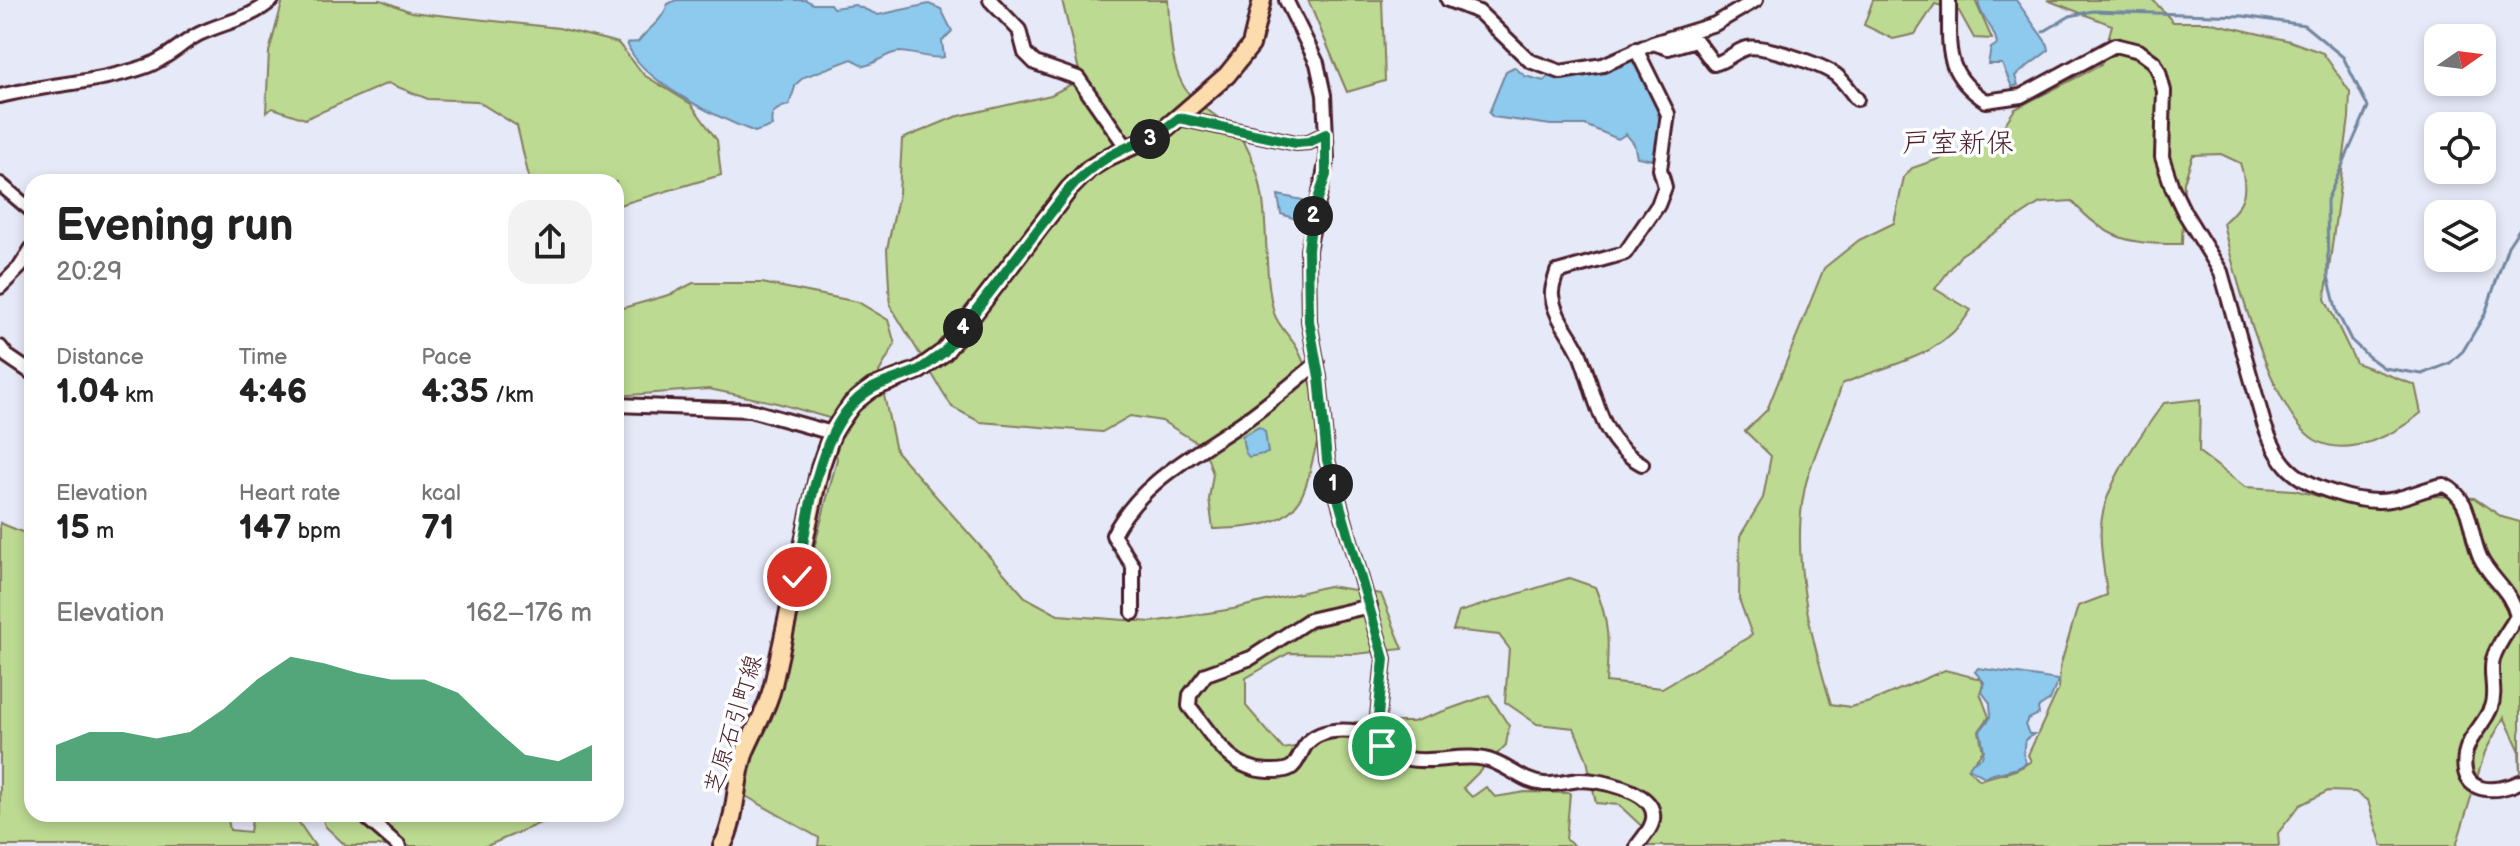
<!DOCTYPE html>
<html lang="en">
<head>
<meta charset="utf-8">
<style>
  body { margin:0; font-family:"Balsamiq Sans","Klee One",sans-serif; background:#f2f2f2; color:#222; height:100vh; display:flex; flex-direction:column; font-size:30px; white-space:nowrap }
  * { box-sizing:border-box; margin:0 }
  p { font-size:26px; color:#767676 }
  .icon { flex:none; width:44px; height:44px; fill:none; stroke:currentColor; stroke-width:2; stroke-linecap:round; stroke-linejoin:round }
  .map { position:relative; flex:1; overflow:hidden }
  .panel { position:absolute; left:24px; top:174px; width:600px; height:648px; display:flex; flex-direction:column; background:#fff; border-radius:24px; box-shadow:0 4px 12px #0003 }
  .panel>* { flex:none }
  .needle { width:52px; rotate:76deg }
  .buttons { position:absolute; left:2424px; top:24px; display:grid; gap:16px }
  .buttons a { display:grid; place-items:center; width:72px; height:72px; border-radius:16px; background:#fff; box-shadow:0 4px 12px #0003; font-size:40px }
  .pin { position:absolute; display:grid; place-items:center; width:68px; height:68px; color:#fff; margin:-34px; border:4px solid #fff; border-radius:50%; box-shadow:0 2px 8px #0007 }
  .km { position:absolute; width:40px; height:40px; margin:-20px; border-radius:50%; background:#222; color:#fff; font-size:22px; line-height:40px; text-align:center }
  .round { display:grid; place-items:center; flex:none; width:84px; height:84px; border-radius:24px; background:#f2f2f2 }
  .headline { display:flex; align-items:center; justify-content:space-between; height:136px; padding:0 32px }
  h1 { font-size:44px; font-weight:800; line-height:60px }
  .stats { display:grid; grid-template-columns:repeat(3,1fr); gap:12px; height:136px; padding:8px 32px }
  .stats div { display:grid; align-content:center }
  .stats b { font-size:34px; font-weight:800 }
  .stats small { font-size:22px; font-weight:400 }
  .stats p { font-size:22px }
  .chart { height:224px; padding:16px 32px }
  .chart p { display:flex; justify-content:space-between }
  .chart svg { width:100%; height:144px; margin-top:8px; fill:#0b8043; opacity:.7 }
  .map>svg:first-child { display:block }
  .green { fill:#bcda92; stroke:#837c5e; stroke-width:2 }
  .water { fill:#8dcaed; stroke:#72869f; stroke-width:2 }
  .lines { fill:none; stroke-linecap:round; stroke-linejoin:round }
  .stream { stroke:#72869f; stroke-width:3 }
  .minor-casing { stroke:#4a1f2b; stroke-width:18 }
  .major-casing { stroke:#4a1f2b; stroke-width:22 }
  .minor { stroke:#fff; stroke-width:12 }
  .major { stroke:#fcdcac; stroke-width:16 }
  .route-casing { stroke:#fff; stroke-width:16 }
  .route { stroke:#0b8043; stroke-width:10 }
  .labels { text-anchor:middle; stroke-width:7; stroke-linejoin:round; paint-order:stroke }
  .street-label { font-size:24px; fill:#4a1f2b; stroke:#fff }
  .quarter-label { font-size:28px; fill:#4a1f2b; stroke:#fff }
</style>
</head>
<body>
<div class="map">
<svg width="2520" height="846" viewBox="0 0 2520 846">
  <rect width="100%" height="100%" fill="#e6e9f7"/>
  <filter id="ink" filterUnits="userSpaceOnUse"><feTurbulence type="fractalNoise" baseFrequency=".0125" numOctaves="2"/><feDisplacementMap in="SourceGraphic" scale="16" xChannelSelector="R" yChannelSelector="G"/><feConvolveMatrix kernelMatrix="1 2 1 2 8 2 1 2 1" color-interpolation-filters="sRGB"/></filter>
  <g filter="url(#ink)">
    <path class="green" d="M283,0H381L411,12L559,28L618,43L644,75L691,104L717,140L721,175L616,206V182H530L517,126L477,101L428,99L388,83L305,119L273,108L266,112L269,52Z
      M1062,0H1168C1170,29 1169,76 1193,98C1213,117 1237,125 1249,152C1274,203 1260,259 1274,313C1278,326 1290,336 1297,348C1310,373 1316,402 1323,429C1311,453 1312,475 1302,495C1287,528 1245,528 1213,529L1209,499L1213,474L1204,447L1162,421L1130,416L1102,432L980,422L952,407L890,305L887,249L899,193L902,139L955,117L1051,95L1081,79Z
      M1308,0H1382L1385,81L1347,92Z
      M1873,0H1975L1992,39L1974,38L1959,11L1935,4L1915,34L1893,39L1864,25Z
      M2047,0H2153L2173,22H2208L2290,41L2323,53L2350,92L2349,118L2325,299L2356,363L2415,385L2421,413C2396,434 2348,459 2315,440C2273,415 2233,271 2223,223C2245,204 2249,191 2240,163L2221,154L2193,155L2184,182L2182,244C2131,245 2106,240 2072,201L2040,203L1961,255L1935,289L1971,310C1940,360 1892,362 1842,384C1832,417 1812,456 1805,487C1790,556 1811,638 1831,704L1850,707L1870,702L1945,670L1981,679L1983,684L1980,693L1989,717L1979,731L1983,751L1968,769L1980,780C1998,773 2015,774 2031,761L2028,755L2059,688L2060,667L2078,606L2107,595C2105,573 2099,548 2101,526C2103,487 2141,434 2164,403L2200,399L2199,452L2245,487L2294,490L2362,507L2434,496L2474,498L2502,517L2520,522V773L2519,749L2504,717L2485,752L2456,846H2382L2368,801L2355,792L2328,791L2300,805L2278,833L2279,846H1648L1650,834L1619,805L1596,803L1587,760L1574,728L1537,724L1505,702L1509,648L1499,635L1453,630L1459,612L1569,578L1595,587C1610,623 1609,644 1606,682L1662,688L1752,635L1739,599L1740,536L1763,498L1771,456L1745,431L1767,410L1824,268L1859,240L1894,223L1904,177L1912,168L1953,154L1999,133L2015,109L2101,65L2112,25Z
      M693,283H762L858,302L888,320L895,344L879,372L896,451L1025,597L1058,615L1152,622L1233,609L1328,586L1381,594L1403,649L1355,654L1289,653L1246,678V706L1283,749L1312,744L1355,722H1413L1489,695L1509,726L1506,745L1463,788L1472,797L1486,787L1495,797L1525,792L1570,793L1566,840L1575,846H818L819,838L744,795L754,721L793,630L837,459L829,418L777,403L709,389L616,396V310L672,294Z
      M0,523L32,536V814H227L230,830L250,832L253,814H293L315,846H0Z
      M321,814H561L487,846H346L325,826Z"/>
    <path class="water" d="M676,0H806L813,4H830L833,8L855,5L878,15L929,4L941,9L952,31L942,41L944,57C930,60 914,52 899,52C885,53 877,64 864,66L852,59L804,77L796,84L789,105C777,108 769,112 772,126L755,132C719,118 640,82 627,43L638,42C649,27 661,23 668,4Z
      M1978,0H2016L2048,45L2049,50L2015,76L2018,85L2012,87L2002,64H1988L1991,48L1997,44C1995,26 1979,17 1978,0Z
      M1630,55C1652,96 1669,112 1654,160L1637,157L1634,144L1626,134L1618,139L1585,125H1551L1493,117L1489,113L1506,71L1514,67L1525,76L1544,81L1549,76C1579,83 1605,69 1630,55Z
      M1278,195L1303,200L1305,222L1281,214Z
      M1259,427L1265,431L1268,453L1249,457L1245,452L1242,436Z
      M1978,668L2058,680L2050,700L2038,708L2039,714L2028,719L2025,725L2029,734H2034L2025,740L2023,754L2026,763C2013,773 1999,770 1985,777L1969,768L1972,763L1982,757L1984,750L1980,731L1991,717L1990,703L1982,692L1984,682L1975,672Z"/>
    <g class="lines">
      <path class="stream" d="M2043,32L2070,16L2093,11L2243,16L2304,25L2343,57L2368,107L2327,200L2328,276L2337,312L2351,340L2369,357L2384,368L2422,374L2450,363L2463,351L2485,314L2508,246L2520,228"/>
      <defs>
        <path id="minor" d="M990,0L1019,30L1025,53L1035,63L1078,78L1127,148
          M1286,0L1317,63L1324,95L1327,159L1308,250L1309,321L1319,377L1327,460L1384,659L1376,735C1403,782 1456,746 1494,762C1512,769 1524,782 1544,784C1556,785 1568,781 1580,780C1599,780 1651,790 1653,814C1655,826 1643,837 1637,846
          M1448,0L1479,12L1530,61L1561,72L1603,65L1653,43L1715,24L1756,0
          M1949,0C1950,47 1942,72 1986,101L2021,96L2115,45L2139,51L2154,62L2159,72L2164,91L2162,157L2172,187L2184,212L2221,272L2264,424C2279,465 2293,480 2335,493C2353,499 2371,503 2390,500C2409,497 2425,488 2444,485C2473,499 2468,530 2480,557C2490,579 2511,590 2517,616C2510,629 2497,644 2493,659C2489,675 2497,691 2491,707C2485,724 2467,738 2465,756C2459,795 2496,794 2520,782
          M1653,43L1668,48L1696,40L1714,64C1727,61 1736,50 1747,48C1762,44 1823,65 1836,75C1844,81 1850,91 1857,99
          M1636,49L1668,114L1660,169L1665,187L1658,205L1625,253L1557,272C1555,280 1551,288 1552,296C1555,318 1570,333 1579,352C1596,392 1598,441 1642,464
          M0,96C48,84 99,83 147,66C167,59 181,43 199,34C226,21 249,20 272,0
          M1179,118L1296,143L1309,142L1326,134
          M0,184L32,211
          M0,287L20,267L32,248
          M0,347L7,356L32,373
          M616,405L750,410L832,433
          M1370,606L1309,620L1251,658L1206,674L1190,695L1189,706C1211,733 1229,770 1268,771C1275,771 1285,772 1292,767C1298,762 1301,752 1305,746C1320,725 1355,730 1376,735
          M1133,613V566L1113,535C1141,481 1195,455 1243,422C1269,404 1293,383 1317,363
          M362,814L399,846"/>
        <path id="major" d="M722,846C738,818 734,779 746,749C756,726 767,710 773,685L820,468L832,433L852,404L872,388L919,370L944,352L1069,189L1089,169L1110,156L1158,135L1227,75L1251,45L1262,0"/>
      </defs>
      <use href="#minor" class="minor-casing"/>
      <use href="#major" class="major-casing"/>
      <use href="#minor" class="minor"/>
      <use href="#major" class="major"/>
    </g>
  </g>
  <g class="lines" filter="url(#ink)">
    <defs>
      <path id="route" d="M797,577C809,519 816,419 873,388C887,380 904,377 919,370C927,365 936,358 944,352L1069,189C1081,177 1093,166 1108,157C1134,142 1154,139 1179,118L1296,143L1309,142L1326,134V175L1312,217L1308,250L1309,321L1319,377L1327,460L1384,659L1376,735L1382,746"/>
    </defs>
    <use href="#route" class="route-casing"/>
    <use href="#route" class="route"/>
  </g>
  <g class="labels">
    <g class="street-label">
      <text transform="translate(733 724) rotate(-73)" y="8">芝原石引町線</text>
    </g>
    <g class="quarter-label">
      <text x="1958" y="152">戸室新保</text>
    </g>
  </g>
</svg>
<div class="buttons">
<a><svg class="needle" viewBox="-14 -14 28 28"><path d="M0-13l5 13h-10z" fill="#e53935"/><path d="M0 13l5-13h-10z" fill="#767676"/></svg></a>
<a><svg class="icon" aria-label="locate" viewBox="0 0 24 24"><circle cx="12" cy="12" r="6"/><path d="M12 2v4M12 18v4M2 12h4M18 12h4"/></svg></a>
<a><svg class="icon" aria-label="layers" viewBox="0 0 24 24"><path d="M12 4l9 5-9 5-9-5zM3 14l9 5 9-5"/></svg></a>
</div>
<div class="pin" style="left:1382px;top:746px;background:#1e9e55"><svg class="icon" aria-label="arrive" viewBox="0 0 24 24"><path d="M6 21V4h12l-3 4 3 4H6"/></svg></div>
<div class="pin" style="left:797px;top:577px;background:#d93025"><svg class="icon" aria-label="check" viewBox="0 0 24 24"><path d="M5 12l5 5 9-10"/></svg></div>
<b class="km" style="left:1333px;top:484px">1</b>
<b class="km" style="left:1313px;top:216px">2</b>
<b class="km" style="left:1150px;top:139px">3</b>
<b class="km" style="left:963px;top:328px">4</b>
<section class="panel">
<div class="headline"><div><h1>Evening run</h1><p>20:29</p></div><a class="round"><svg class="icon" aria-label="share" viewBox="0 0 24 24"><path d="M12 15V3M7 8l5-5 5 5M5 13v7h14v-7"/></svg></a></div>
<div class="stats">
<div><p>Distance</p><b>1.04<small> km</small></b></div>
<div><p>Time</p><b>4:46</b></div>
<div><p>Pace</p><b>4:35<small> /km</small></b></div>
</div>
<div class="stats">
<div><p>Elevation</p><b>15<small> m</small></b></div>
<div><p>Heart rate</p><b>147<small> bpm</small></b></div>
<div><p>kcal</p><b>71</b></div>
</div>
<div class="chart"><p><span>Elevation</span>162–176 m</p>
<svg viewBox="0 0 160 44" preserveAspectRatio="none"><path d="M0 44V33L10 29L20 29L30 31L40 29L50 22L60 13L70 6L80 8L90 11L100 13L110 13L120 17L130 27L140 36L150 38L160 33V44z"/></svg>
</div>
</section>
</div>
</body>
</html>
